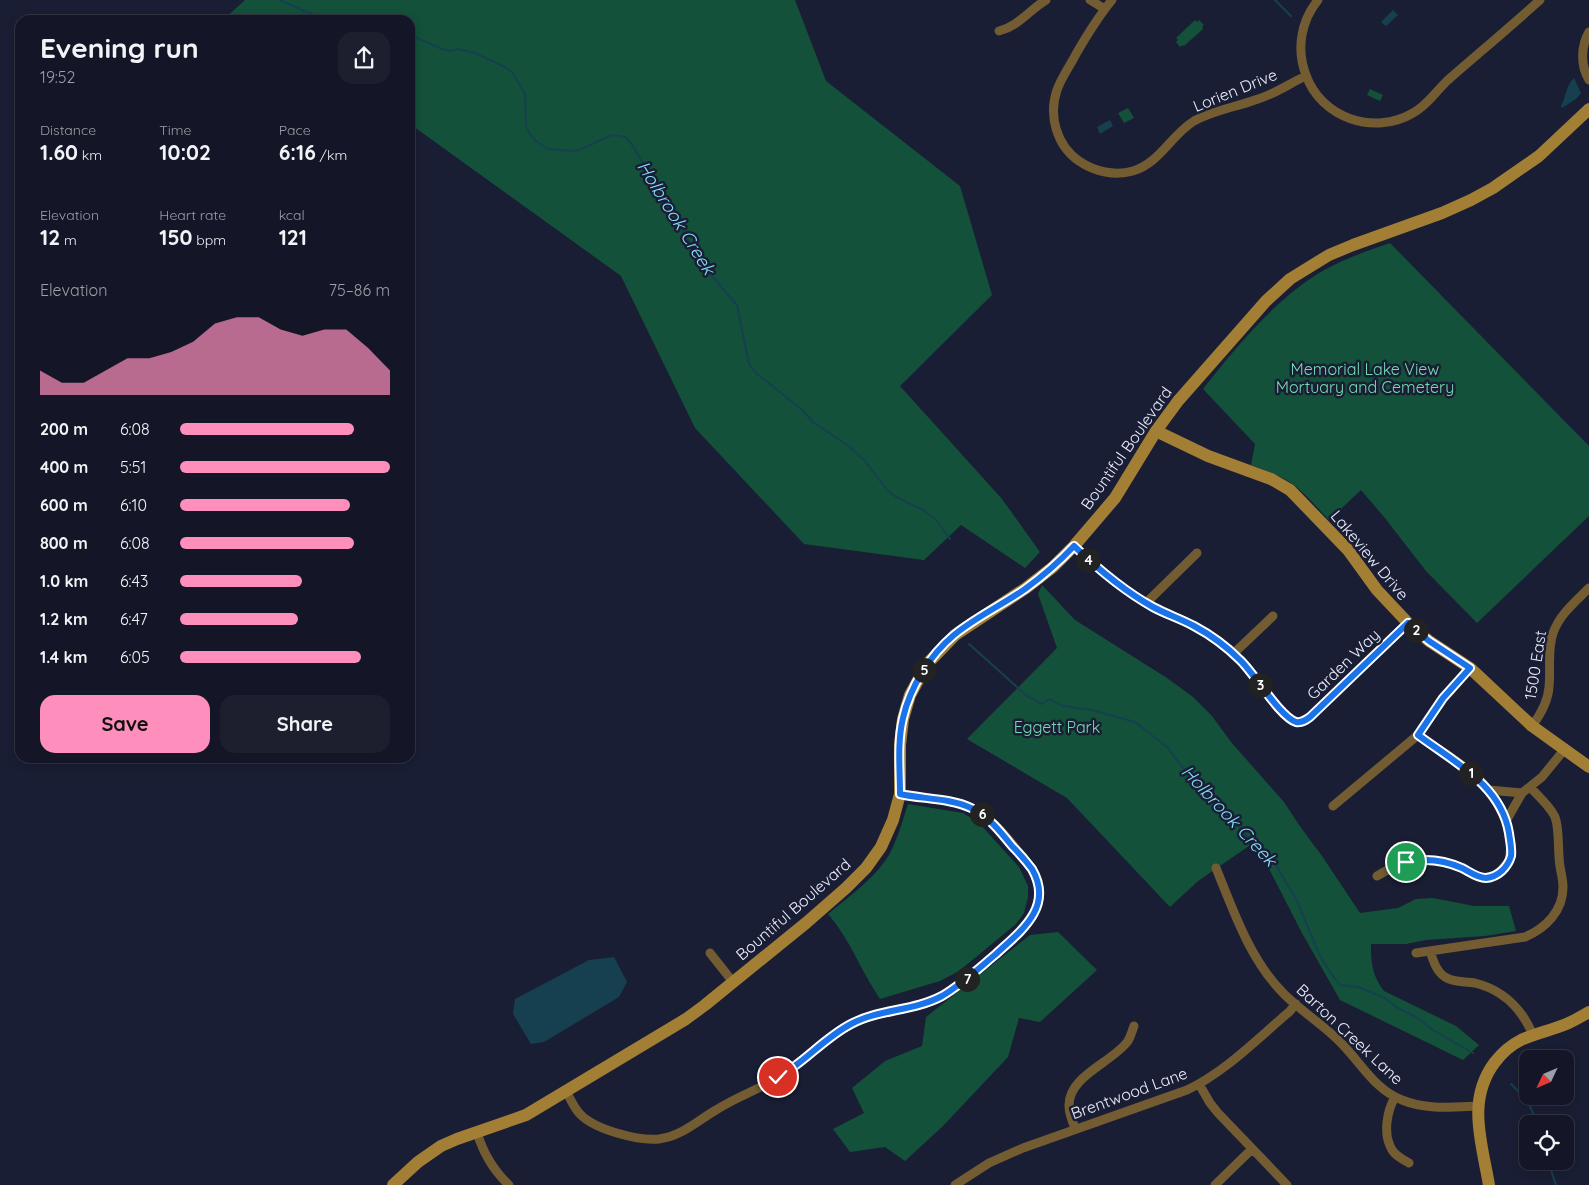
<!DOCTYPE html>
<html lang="en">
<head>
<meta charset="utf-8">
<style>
  body { margin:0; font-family:Quicksand,sans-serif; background:#1d1f2f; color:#f1f3f6; height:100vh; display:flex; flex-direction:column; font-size:19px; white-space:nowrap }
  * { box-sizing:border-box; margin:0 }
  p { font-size:16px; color:#9d9fa7 }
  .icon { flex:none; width:28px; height:28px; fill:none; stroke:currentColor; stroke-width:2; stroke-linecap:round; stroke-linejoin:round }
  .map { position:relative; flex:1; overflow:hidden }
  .sheet { position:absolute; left:15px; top:15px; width:400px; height:748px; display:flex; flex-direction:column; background:#141627; border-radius:15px; box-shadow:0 2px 8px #0003,0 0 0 1px #333544 }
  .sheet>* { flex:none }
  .needle { width:32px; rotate:226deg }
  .controls { position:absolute; left:1519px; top:1050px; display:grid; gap:10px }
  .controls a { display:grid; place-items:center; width:55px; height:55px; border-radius:10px; background:#141627; box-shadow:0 2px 8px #0003,0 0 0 1px #333544; font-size:25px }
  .pin { position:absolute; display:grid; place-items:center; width:42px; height:42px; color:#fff; margin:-21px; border:2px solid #fff; border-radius:50%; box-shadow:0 1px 5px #0007 }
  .km { position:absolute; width:25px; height:25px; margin:-12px; border-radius:50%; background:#222; color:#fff; font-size:14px; line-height:25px; text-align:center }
  .round { display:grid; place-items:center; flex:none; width:52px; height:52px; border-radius:15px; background:#1d1f2f }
  .head { display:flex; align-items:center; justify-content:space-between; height:85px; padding:0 25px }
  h1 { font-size:28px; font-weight:800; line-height:38px }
  .stats { display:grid; grid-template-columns:repeat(3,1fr); gap:8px; height:85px; padding:5px 25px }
  .stats div { display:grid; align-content:center }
  .stats b { font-size:21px; font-weight:800 }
  .stats small { font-size:14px; font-weight:400 }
  .stats p { font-size:14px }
  .chart { height:140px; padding:10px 25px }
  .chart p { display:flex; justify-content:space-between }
  .chart svg { width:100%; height:90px; margin-top:5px; fill:#fe8ebb; opacity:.7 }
  .cta { display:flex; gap:10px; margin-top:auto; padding:10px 25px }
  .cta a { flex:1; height:58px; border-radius:15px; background:#fe8ebb; color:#111; font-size:20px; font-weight:800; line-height:58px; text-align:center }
  .cta a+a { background:#1d1f2f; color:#f1f3f6 }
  ul { padding:0 25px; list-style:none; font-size:16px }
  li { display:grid; grid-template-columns:80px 60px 1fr; align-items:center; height:38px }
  li i { height:12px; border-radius:6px; background:#fe8ebb }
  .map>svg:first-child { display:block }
  .green { fill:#13513b }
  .water { fill:#16404f }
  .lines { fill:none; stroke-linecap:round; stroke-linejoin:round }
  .stream { stroke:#16404f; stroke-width:2 }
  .street { stroke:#735c32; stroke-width:9 }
  .secondary { stroke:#a37e35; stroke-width:12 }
  .route-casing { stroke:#fff; stroke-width:10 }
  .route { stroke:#1a73e8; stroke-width:6 }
  .labels { text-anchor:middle; stroke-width:5; stroke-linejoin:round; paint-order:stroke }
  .street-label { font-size:16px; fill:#eaeefd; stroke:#1a1e34 }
  .park-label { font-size:16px; fill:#72dbaf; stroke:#1a1e34 }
  .water-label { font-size:18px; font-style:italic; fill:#86dbfc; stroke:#1a1e34 }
</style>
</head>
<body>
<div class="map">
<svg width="1589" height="1185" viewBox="0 0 1589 1185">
  <rect width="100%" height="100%" fill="#1a1e34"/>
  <path class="green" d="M245,0H795L826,81L960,186L992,295L900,386L1002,499L1040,552L1025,568L961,525L924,560L804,544L695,428L621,276L410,124V20H223Z
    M1195,20L1197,22L1199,20L1204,25L1202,27L1203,29L1184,46L1183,45L1180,47L1176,42L1178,40L1176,38Z
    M1370,89L1383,95L1380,101L1367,95Z
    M1128,108L1134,118L1124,123L1118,113Z
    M1390,243L1589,446V516L1477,623L1426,571L1384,517L1361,490L1329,520C1316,507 1304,491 1288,481C1276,474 1264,470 1251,465L1255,444L1203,389C1236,347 1274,301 1319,273C1341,260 1366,251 1390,243Z
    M1042,585L1075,620L1167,678L1193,697L1212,716L1231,742L1284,802L1299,825L1322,856L1360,913L1398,908L1416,899L1433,898L1474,906H1509L1516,931L1485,936L1426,940L1406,944H1371C1371,963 1372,975 1384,991L1456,1026L1479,1045L1463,1060L1340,1000L1302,933L1264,859L1249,846L1198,881L1170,907L1067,798L967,739L1057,648L1038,594Z
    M908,804L963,813L979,823L1019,867L1028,886V897L1024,913L1016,924L959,971L940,981L880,999C861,971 850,939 828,914C847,898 870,882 885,861C896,846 902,822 908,804Z
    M1058,932L1097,970L1040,1022L1019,1018L1008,1057L943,1126L905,1161L885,1147L850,1152L833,1129L864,1113L852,1088L885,1061L922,1046L926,1017L1030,935Z"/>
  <path class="water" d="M1393,10L1398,15L1386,26L1381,22Z
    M1574,78L1581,93L1576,99L1562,108L1561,106C1566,97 1566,85 1574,78Z
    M1110,120L1113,126L1100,134L1097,127Z
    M614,957L627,982L619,997L544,1042L531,1044L513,1014L515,999L589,960Z"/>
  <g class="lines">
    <path class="stream" d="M280,0L325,20
      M1275,0L1291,16
      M410,35L442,49L450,51L458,49L475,53L505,67L513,73L525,94L526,127L529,133L536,141L548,149L570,151L579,150L612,135L625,137L631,143L644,165L703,266L737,305L749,364L756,373L801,409L813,422L850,447L864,460L888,491L896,497L923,510L936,520L950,539
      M969,644L1027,696L1042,704L1049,699L1063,706L1092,710L1135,722L1167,747L1194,782L1214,799L1245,834L1271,857L1297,901L1319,954L1330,972L1340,985L1358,987L1385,998L1398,1008L1416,1017L1433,1030L1473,1053
      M1511,1084L1527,1100L1538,1124
      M1548,1161L1556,1185"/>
    <path class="street" d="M1090,0L1105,9
      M1112,0C1098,17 1087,35 1076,54C1070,66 1061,78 1057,90C1048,116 1057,146 1079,161C1095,172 1115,176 1133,171C1160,163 1171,135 1194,121C1214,110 1236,107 1258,99C1275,94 1290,83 1306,76
      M1318,0C1301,21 1296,49 1306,75C1321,118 1374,136 1413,113C1428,105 1436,91 1448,80C1479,53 1510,27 1540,0
      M999,31C1019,26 1029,10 1046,0
      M1589,32C1581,46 1580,65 1589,80
      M1074,546C1098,569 1124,591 1153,607C1166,614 1181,619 1194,626C1211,635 1227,647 1240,660C1254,673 1280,717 1296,722C1302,723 1306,720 1310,717L1408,623
      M1146,603L1197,553
      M1233,654L1273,616
      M1532,726C1541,714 1548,702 1549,687C1551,669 1547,651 1553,633C1560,614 1575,602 1589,588
      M1418,735C1442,753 1471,767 1489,791C1496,800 1501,811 1506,821
      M1489,790L1522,793L1542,777L1564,750
      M1333,806L1418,735L1443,699L1470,668
      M1216,868C1234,912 1250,960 1284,994C1302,1012 1324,1025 1342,1044C1361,1063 1375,1090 1402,1100C1426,1110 1453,1107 1477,1106
      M1377,876C1402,860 1430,855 1459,867C1467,870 1474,876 1483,878H1489L1499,873L1509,861L1511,845L1506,821L1522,793
      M1430,951C1433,960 1436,971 1445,977C1454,983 1465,981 1475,983C1503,990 1522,1009 1533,1035
      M710,953L733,982
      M1416,953L1525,937C1546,928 1563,911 1563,887C1563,877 1559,867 1559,856C1558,844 1559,828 1555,817C1550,806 1538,796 1530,787
      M1199,1084L1210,1103L1218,1113L1287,1185
      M566,1092C571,1099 574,1108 580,1114C595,1130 639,1141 659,1139C682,1136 697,1121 716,1110C738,1096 763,1088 784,1074C804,1060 821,1042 842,1029C873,1010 908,1012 939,997C959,987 975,972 991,958C1021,931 1060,904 1026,861C1009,840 990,813 964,805C944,799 921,798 900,794
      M1395,1097C1387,1111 1383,1133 1391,1148C1394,1155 1402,1159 1409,1163
      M1075,1128C1072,1121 1069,1114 1069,1106C1068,1076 1113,1062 1128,1041C1131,1036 1132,1031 1134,1026
      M477,1132C483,1153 493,1170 509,1185
      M955,1185L989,1163L1023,1148L1187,1090C1225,1072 1256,1040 1289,1012L1296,1004
      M1215,1185L1252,1149"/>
    <path class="secondary" d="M1156,431L1208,456L1271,479L1290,490L1348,550L1377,590L1408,623L1429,641L1470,668L1532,726L1589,767
      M393,1185L418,1162L441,1146L457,1139L526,1115L686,1019L705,1005L806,923L846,888L866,868L881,847L893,820L900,794V745L903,719L910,695L927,664L955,635L1026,588L1053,567L1074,546L1115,498L1156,431L1178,401L1266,301L1290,279L1329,255L1353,245L1442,213L1471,200L1493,188L1539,156L1589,109
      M1489,1185C1482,1143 1466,1100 1495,1062C1502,1053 1511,1045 1521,1040C1534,1034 1548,1031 1561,1026C1571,1023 1580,1017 1589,1012"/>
  </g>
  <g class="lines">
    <defs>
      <path id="route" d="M778,1077C804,1063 824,1038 851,1024C879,1009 914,1011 942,996C962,984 978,969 996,954C1021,931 1054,907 1032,869C1026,861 1019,853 1012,846C1000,831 988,816 971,808C950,798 922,799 900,794C900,769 897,743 903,718C910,687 930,655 954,635C976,617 1002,605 1025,589C1043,576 1059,562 1074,546C1098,569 1124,591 1153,607C1166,614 1181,619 1194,626C1211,635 1227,647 1240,660C1254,673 1280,717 1296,722C1302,723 1306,720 1310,717L1408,623L1429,641L1470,668L1443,698L1418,735C1454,762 1501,785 1509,833C1510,841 1512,849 1511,856C1508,867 1498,877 1486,878C1477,878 1470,872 1462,868C1444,860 1425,858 1406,862"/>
    </defs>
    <use href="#route" class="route-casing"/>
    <use href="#route" class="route"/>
  </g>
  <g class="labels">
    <g class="street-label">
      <text transform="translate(1235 90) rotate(-22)" y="6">Lorien Drive</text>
      <text transform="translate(1126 448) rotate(-55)" y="6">Bountiful Boulevard</text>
      <text transform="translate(1370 555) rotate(50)" y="6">Lakeview Drive</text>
      <text transform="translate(1343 664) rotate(-44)" y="6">Garden Way</text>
      <text transform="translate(1535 665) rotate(-81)" y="6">1500 East</text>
      <text transform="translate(793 909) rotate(-41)" y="6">Bountiful Boulevard</text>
      <text transform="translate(1350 1034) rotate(43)" y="6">Barton Creek Lane</text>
      <text transform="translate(1129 1093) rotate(-20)" y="6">Brentwood Lane</text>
    </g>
    <g class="park-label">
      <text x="1365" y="375">Memorial Lake View<tspan x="1365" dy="18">Mortuary and Cemetery</tspan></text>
      <text x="1057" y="733">Eggett Park</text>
    </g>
    <g class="water-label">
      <text transform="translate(676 218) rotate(58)" y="6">Holbrook Creek</text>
      <text transform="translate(1229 816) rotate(47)" y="6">Holbrook Creek</text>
    </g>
  </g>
</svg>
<div class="controls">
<a><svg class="needle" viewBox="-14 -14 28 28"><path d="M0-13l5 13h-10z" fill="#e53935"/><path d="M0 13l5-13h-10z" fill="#9d9fa7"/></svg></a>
<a><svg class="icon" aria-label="locate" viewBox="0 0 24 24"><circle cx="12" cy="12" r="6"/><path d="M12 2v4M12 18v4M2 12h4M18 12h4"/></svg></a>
</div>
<div class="pin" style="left:1406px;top:862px;background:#1e9e55"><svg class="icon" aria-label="arrive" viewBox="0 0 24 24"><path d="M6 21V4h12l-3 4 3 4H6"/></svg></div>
<div class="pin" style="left:778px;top:1077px;background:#d93025"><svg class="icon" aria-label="check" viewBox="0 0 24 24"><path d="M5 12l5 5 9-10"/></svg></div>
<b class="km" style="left:1471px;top:773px">1</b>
<b class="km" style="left:1416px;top:630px">2</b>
<b class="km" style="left:1260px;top:685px">3</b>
<b class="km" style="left:1088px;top:560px">4</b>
<b class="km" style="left:924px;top:670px">5</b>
<b class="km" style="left:982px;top:814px">6</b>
<b class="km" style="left:967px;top:979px">7</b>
<section class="sheet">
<div class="head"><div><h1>Evening run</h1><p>19:52</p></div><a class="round"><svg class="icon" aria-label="share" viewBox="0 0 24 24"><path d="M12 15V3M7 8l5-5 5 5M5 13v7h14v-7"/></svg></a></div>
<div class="stats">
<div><p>Distance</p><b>1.60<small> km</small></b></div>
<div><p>Time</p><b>10:02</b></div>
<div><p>Pace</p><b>6:16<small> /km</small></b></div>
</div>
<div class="stats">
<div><p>Elevation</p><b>12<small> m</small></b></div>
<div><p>Heart rate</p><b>150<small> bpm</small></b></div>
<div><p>kcal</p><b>121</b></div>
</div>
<div class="chart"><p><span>Elevation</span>75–86 m</p>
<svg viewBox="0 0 160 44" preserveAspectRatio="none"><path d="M0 44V32L10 38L20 38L30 32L40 26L50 26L60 23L70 18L80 9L90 6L100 6L110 12L120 15L130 12L140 12L150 21L160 32V44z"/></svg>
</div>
<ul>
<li><b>200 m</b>6:08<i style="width:83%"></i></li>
<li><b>400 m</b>5:51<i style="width:100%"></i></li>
<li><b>600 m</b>6:10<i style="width:81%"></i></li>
<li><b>800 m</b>6:08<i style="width:83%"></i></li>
<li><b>1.0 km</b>6:43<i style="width:58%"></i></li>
<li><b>1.2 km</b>6:47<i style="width:56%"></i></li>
<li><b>1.4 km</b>6:05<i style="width:86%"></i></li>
</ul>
<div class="cta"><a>Save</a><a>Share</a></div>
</section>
</div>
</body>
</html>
